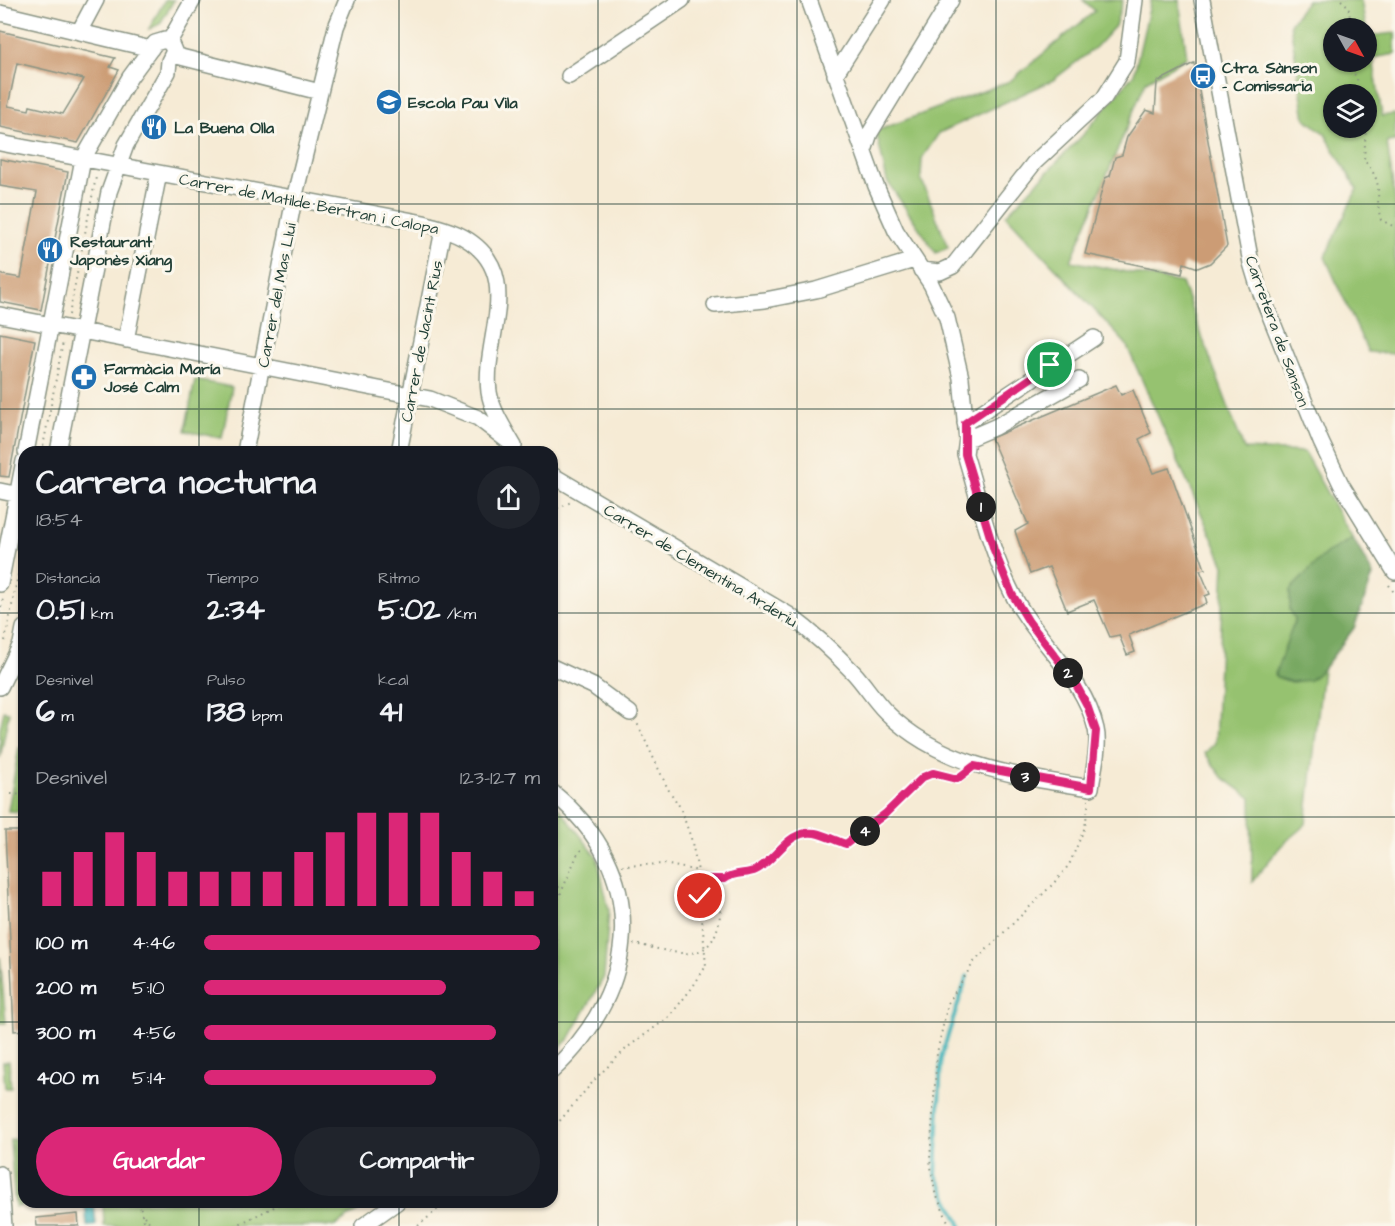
<!DOCTYPE html>
<html lang="es">
<head>
<meta charset="utf-8">
<style>
  body { margin:0; font-family:"Architects Daughter",sans-serif; background:#20242c; color:#f1f3f6; height:100vh; display:flex; flex-direction:column; font-size:22px; white-space:nowrap }
  * { box-sizing:border-box; margin:0 }
  p { font-size:20px; color:#9ea1a6 }
  .icon { flex:none; width:33px; height:33px; fill:none; stroke:currentColor; stroke-width:2; stroke-linecap:round; stroke-linejoin:round }
  .map { position:relative; flex:1; overflow:hidden }
  .sheet { position:absolute; left:18px; top:446px; width:540px; height:762px; display:flex; flex-direction:column; background:#171b24; border-radius:18px; box-shadow:0 2px 4px #0004 }
  .sheet>* { flex:none }
  .needle { width:39px; rotate:130deg }
  .fabs { position:absolute; left:1323px; top:18px; display:grid; gap:12px }
  .fabs a { display:grid; place-items:center; width:54px; height:54px; border-radius:50%; background:#171b24; box-shadow:0 2px 4px #0004; font-size:30px }
  .pin { position:absolute; display:grid; place-items:center; width:51px; height:51px; color:#fff; margin:-26px; border:3px solid #fff; border-radius:50%; box-shadow:0 2px 6px #0007 }
  .km { position:absolute; width:30px; height:30px; margin:-15px; border-radius:50%; background:#222; color:#fff; font-size:16px; line-height:30px; text-align:center }
  .round { display:grid; place-items:center; flex:none; width:63px; height:63px; border-radius:32px; background:#20242c }
  .headline { display:flex; align-items:center; justify-content:space-between; height:102px; padding:0 18px }
  h1 { font-size:33px; font-weight:700; line-height:45px }
  .figures { display:grid; grid-template-columns:repeat(3,1fr); gap:9px; height:102px; padding:6px 18px }
  .figures div { display:grid; align-content:center }
  .figures b { font-size:30px; font-weight:700 }
  .figures small { font-size:16px; font-weight:400 }
  .figures p { font-size:16px }
  .chart { height:168px; padding:12px 18px }
  .chart p { display:flex; justify-content:space-between }
  .chart svg { width:100%; height:108px; margin-top:6px; stroke:#db2777; stroke-width:6 }
  .primary-button { display:flex; gap:12px; margin-top:auto; padding:12px 18px }
  .primary-button a { flex:1; height:69px; border-radius:36px; background:#db2777; color:#fff; font-size:24px; font-weight:700; line-height:69px; text-align:center }
  .primary-button a+a { background:#20242c; color:#f1f3f6 }
  ul { padding:0 18px; list-style:none; font-size:20px }
  li { display:grid; grid-template-columns:96px 72px 1fr; align-items:center; height:45px }
  li i { height:15px; border-radius:8px; background:#db2777 }
  .map>svg:first-child { display:block }
  .green { fill:#96c270; stroke:#5a8052; stroke-width:1.5; fill-rule:evenodd }
  .forest { fill:#78a862; stroke:#4c724b; stroke-width:1.5 }
  .water { fill:#46b6bb; stroke:#327a78; stroke-width:1.5 }
  .lines { fill:none; stroke-linecap:round; stroke-linejoin:round }
  .stream { stroke:#46b6bb; stroke-width:4 }
  .building { fill:#cc9c75; fill-rule:evenodd }
  .minor-casing { stroke:#8a9484; stroke-width:18 }
  .path { stroke:#8a9484; stroke-width:2; stroke-dasharray:1.5 4.5; stroke-linecap:butt }
  .minor { stroke:#fff; stroke-width:15 }
  .route-casing { stroke:#fff; stroke-width:12 }
  .route { stroke:#db2777; stroke-width:8 }
  .grid { fill:none; stroke:#1f3d34; stroke-width:1.5; stroke-opacity:0.55 }
  .labels { text-anchor:middle; stroke-width:6; stroke-linejoin:round; paint-order:stroke }
  .poi-label { font-size:16px; font-weight:bold; fill:#1f3d34; stroke:#fbf7ec; text-anchor:start }
  .street-label { font-size:16px; fill:#1f3d34; stroke:#fbf7ec }
</style>
</head>
<body>
<div class="map">
<svg width="1395" height="1226" viewBox="0 0 1395 1226">
  <rect width="100%" height="100%" fill="#fbf7ec"/>
  <filter id="ink" filterUnits="userSpaceOnUse"><feTurbulence type="fractalNoise" baseFrequency=".0167" numOctaves="2"/><feDisplacementMap in="SourceGraphic" scale="12" xChannelSelector="R" yChannelSelector="G"/><feConvolveMatrix kernelMatrix="1 2 1 2 8 2 1 2 1" color-interpolation-filters="sRGB"/></filter>
  <filter id="wash" filterUnits="userSpaceOnUse"><feTurbulence type="fractalNoise" baseFrequency=".008" numOctaves="4" result="noise"/><feDisplacementMap in="SourceGraphic" scale="24" xChannelSelector="R" yChannelSelector="G"/><feGaussianBlur stdDeviation="1.35" result="paint"/><feColorMatrix in="noise" values="0 0 0 0 0 0 0 0 0 0 0 0 0 0 0 0 0 1.4 0 .05"/><feComposite in="paint" operator="in"/></filter>
  <g filter="url(#wash)">
    <rect width="100%" height="100%" fill="#f6ebd5"/>
    <path class="green" d="M165,0H174L160,24L149,29Z
      M1083,0H1123L1115,26L1096,47L1053,80L939,133L922,158L921,178L948,247L936,253L887,181L876,131L1010,81L1095,11Z
      M1151,0H1179L1187,57L1146,81L1071,261L1182,283L1244,449L1304,452L1373,575L1354,628L1323,669L1306,824L1281,846L1252,882L1251,798L1222,777L1205,753L1215,743L1224,565L1126,344L1006,215L1082,136L1134,74Z
      M1307,0H1361L1366,28H1334V62H1366V29L1368,36L1395,33V54L1373,58L1382,116L1395,114V141L1387,142L1395,200V354L1368,352L1325,257L1357,189L1325,134L1305,118L1290,24ZM1334,94H1366V128H1334Z
      M195,380L232,387L222,438L185,431Z
      M4,711L9,712L0,758V729Z
      M19,748L24,749V812L8,811Z
      M552,805L560,809L597,857L609,910L604,977L569,1039L552,1054Z
      M0,957L6,1023H0Z
      M9,1061L11,1088H5L3,1062Z
      M15,1139L21,1206L15,1207L10,1140Z
      M103,1202H372L335,1226H104Z"/>
    <path class="forest" d="M1353,538L1373,575L1354,628L1323,669L1310,680L1291,682L1276,677L1275,674L1295,619L1290,610V590L1325,554Z"/>
    <path class="water" d="M85,1203H94L96,1225L87,1226Z"/>
    <g class="lines">
      <path class="stream" d="M961,1226L936,1175L941,1057L967,976"/>
    </g>
    <g id="blocks">
      <path class="building" d="M0,31L115,58L110,67L119,70L78,143L0,127ZM17,63L84,79L63,114L30,106L29,110L8,106Z
        M1194,63L1227,246L1210,263L1198,268L1184,263L1182,274L1085,254L1105,178L1110,176L1115,157L1122,155L1127,137L1146,110L1155,113L1157,82Z
        M0,159L68,172L41,310L0,302V272L3,275L21,278L37,192L0,186Z
        M0,333L35,340L9,477L0,476Z
        M1116,385L1121,395L1133,390L1151,433L1139,439L1153,473L1169,468L1205,569L1200,570L1210,594L1205,596L1207,603L1129,635L1135,652L1127,655L1119,635L1110,637L1094,600L1067,611L1049,567L1030,574L1015,531L1028,524L991,438Z
        M5,831H24V1030L14,1031Z
        M78,1214L79,1226H37L36,1218Z"/>
    </g>
  </g>
  <g filter="url(#ink)">
    <use href="#blocks" fill-opacity="0" stroke="#8a9484" stroke-width="1.5"/>
    <g class="lines">
      <defs>
        <path id="minor" d="M1202,0L1251,263L1258,286L1321,442L1341,484L1395,572
          M0,13L151,49
          M79,32L96,0
          M169,42L193,0
          M173,55L320,92
          M835,75L883,0
          M569,76L682,0
          M0,143L424,223C436,227 451,230 463,237C527,273 482,338 489,392C492,411 505,430 514,446
          M865,148L870,133L951,0
          M921,270L940,272L953,266L1034,163L1104,98L1127,61L1135,0
          M715,305L765,300L816,290L914,260
          M0,315L430,399L478,418L508,441
          M126,340L159,173
          M965,423L1094,338
          M967,439L995,427L1079,380
          M26,452L83,159L130,77L155,43L165,40L171,44L174,51L169,61L168,72L126,145L109,192L58,452
          M245,452L294,199L336,27L347,0
          M399,452L443,230
          M552,475L789,615C813,633 834,652 854,673C865,685 874,700 886,712C941,767 1017,776 1091,788C1093,771 1100,746 1096,729C1084,676 1035,640 1012,593C990,550 979,500 965,454L967,439L961,378L947,318L931,284L896,231L876,186L809,0
          M0,491L24,496
          M0,584L24,461
          M552,667L593,686L630,713
          M0,687L21,644L24,628
          M552,792C651,872 641,989 552,1071
          M0,1174L4,1226
          M363,1226L397,1202"/>
      </defs>
      <use href="#minor" class="minor-casing"/>
      <path class="path" d="M1341,0L1348,6L1350,18L1343,28
        M1341,62L1357,77L1358,94
        M1366,127L1364,160C1387,187 1373,193 1381,220L1395,227
        M69,315L96,177
        M42,452L63,342
        M552,511L571,502
        M1389,585L1395,594
        M0,613L3,598
        M21,616L24,599
        M5,641L24,545
        M11,794L24,795
        M622,866L664,864L698,871
        M699,879H725C735,871 746,875 756,870C777,859 789,829 815,833C825,835 836,841 846,844L885,815L923,776L933,773L957,779L964,774
        M552,887H563
        M633,944C670,949 713,973 720,915C722,901 718,891 725,879
        M552,957L557,944L552,914L578,853L585,847
        M552,1000V1008
        M552,1130L597,1077L628,1047L669,1017L692,988L706,966L698,871L691,838L680,807L668,789L637,723
        M139,1202L145,1226
        M144,1216L153,1226
        M235,1226L284,1202
        M418,1226L446,1202
        M950,1226L935,1192L930,1160L937,1053L948,1003L974,962L1053,884L1069,865L1085,827L1089,800"/>
      <use href="#minor" class="minor"/>
    </g>
  </g>
  <g class="lines" filter="url(#ink)">
    <defs>
      <path id="route" d="M700,896L699,879H725C735,871 746,875 756,870C777,859 788,829 815,833C825,835 836,841 846,844L885,814L923,777L933,773L957,779L974,766L1091,788L1096,731L1087,705L1073,679L1029,622L1012,594L994,550L965,454V423L1050,365"/>
    </defs>
    <use href="#route" class="route-casing"/>
    <use href="#route" class="route"/>
  </g>
  <path class="grid" d="M199,0V452M399,0V452M598,0V1226M797,0V1226M996,0V1226M1196,0V1226M0,204H1395M0,409H1395M0,613H24M552,613H1395M0,817H24M552,817H1395M0,1022H24M552,1022H1395M199,1202V1226M399,1202V1226"/>
  <defs>
    <symbol id="bus-disc" viewBox="-11 -11 22 22"><circle r="9.5" fill="#1f6fb2" stroke="#fbf7ec"/><path d="M-5-6H5V4H4V6H2V4H-2V6H-4V4H-5ZM-3.5-4V0h7V-4ZM-3.5 1.2v1.5H-2V1.2ZM2 1.2v1.5H3.5V1.2Z" fill="#fff"/></symbol>
    <symbol id="school-disc" viewBox="-11 -11 22 22"><circle r="9.5" fill="#1f6fb2" stroke="#fbf7ec"/><path d="M0-5L7-2L0 1L-7-2ZM-4 1L0 2.5L4 1V4Q0 6-4 4Z" fill="#fff"/></symbol>
    <symbol id="restaurant-disc" viewBox="-11 -11 22 22"><circle r="9.5" fill="#1f6fb2" stroke="#fbf7ec"/><path d="M-5-6h1v4h1v-4h1v4h1v-4h1v5L-1.5 .5V6h-2V.5L-5-1ZM5-6V6H3V1.5H1.5Q1.5-4 5-6Z" fill="#fff"/></symbol>
    <symbol id="pharmacy-disc" viewBox="-11 -11 22 22"><circle r="9.5" fill="#1f6fb2" stroke="#fbf7ec"/><path d="M-2-6h4v4h4v4h-4v4h-4v-4h-4v-4h4Z" fill="#fff"/></symbol>
  </defs>
  <g fill-rule="evenodd">
    <use href="#bus-disc" x="1188" y="61" width="30" height="30"/>
    <use href="#school-disc" x="374" y="87" width="30" height="30"/>
    <use href="#restaurant-disc" x="139" y="112" width="30" height="30"/>
    <use href="#restaurant-disc" x="35" y="235" width="30" height="30"/>
    <use href="#pharmacy-disc" x="69" y="362" width="30" height="30"/>
  </g>
  <g class="labels">
    <g class="poi-label">
      <text x="1222" y="73">Ctra. Sànson<tspan x="1222" dy="18">- Comissaria</tspan></text>
      <text x="408" y="108">Escola Pau Vila</text>
      <text x="174" y="133">La Buena Olla</text>
      <text x="70" y="247">Restaurant<tspan x="70" dy="18">Japonès Xiang</tspan></text>
      <text x="104" y="374">Farmàcia María<tspan x="104" dy="18">José Calm</tspan></text>
    </g>
    <g class="street-label">
      <text transform="translate(309 203) rotate(11)" y="6">Carrer de Matilde Bertran i Calopa</text>
      <text transform="translate(276 295) rotate(-79)" y="6">Carrer del Mas Lluí</text>
      <text transform="translate(1278 331) rotate(70)" y="6">Carretera de Sanson</text>
      <text transform="translate(421 341) rotate(-79)" y="6">Carrer de Jacint Rius</text>
      <text transform="translate(701 565) rotate(31)" y="6">Carrer de Clementina Arderiu</text>
    </g>
  </g>
</svg>
<div class="fabs">
<a><svg class="needle" viewBox="-14 -14 28 28"><path d="M0-13l5 13h-10z" fill="#e53935"/><path d="M0 13l5-13h-10z" fill="#9ea1a6"/></svg></a>
<a><svg class="icon" aria-label="layers" viewBox="0 0 24 24"><path d="M12 4l9 5-9 5-9-5zM3 14l9 5 9-5"/></svg></a>
</div>
<div class="pin" style="left:1050px;top:365px;background:#1e9e55"><svg class="icon" aria-label="arrive" viewBox="0 0 24 24"><path d="M6 21V4h12l-3 4 3 4H6"/></svg></div>
<div class="pin" style="left:700px;top:896px;background:#d93025"><svg class="icon" aria-label="check" viewBox="0 0 24 24"><path d="M5 12l5 5 9-10"/></svg></div>
<b class="km" style="left:981px;top:507px">1</b>
<b class="km" style="left:1068px;top:673px">2</b>
<b class="km" style="left:1025px;top:777px">3</b>
<b class="km" style="left:865px;top:831px">4</b>
<section class="sheet">
<div class="headline"><div><h1>Carrera nocturna</h1><p>18:54</p></div><a class="round"><svg class="icon" aria-label="share" viewBox="0 0 24 24"><path d="M12 15V3M7 8l5-5 5 5M5 13v7h14v-7"/></svg></a></div>
<div class="figures">
<div><p>Distancia</p><b>0.51<small> km</small></b></div>
<div><p>Tiempo</p><b>2:34</b></div>
<div><p>Ritmo</p><b>5:02<small> /km</small></b></div>
</div>
<div class="figures">
<div><p>Desnivel</p><b>6<small> m</small></b></div>
<div><p>Pulso</p><b>138<small> bpm</small></b></div>
<div><p>kcal</p><b>41</b></div>
</div>
<div class="chart"><p><span>Desnivel</span>123–127 m</p>
<svg viewBox="0 0 160 44" preserveAspectRatio="none"><path d="M5 44V30M15 44V22M25 44V14M35 44V22M45 44V30M55 44V30M65 44V30M75 44V30M85 44V22M95 44V14M105 44V6M115 44V6M125 44V6M135 44V22M145 44V30M155 44V38"/></svg>
</div>
<ul>
<li><b>100 m</b>4:46<i style="width:100%"></i></li>
<li><b>200 m</b>5:10<i style="width:72%"></i></li>
<li><b>300 m</b>4:56<i style="width:87%"></i></li>
<li><b>400 m</b>5:14<i style="width:69%"></i></li>
</ul>
<div class="primary-button"><a>Guardar</a><a>Compartir</a></div>
</section>
</div>
</body>
</html>
